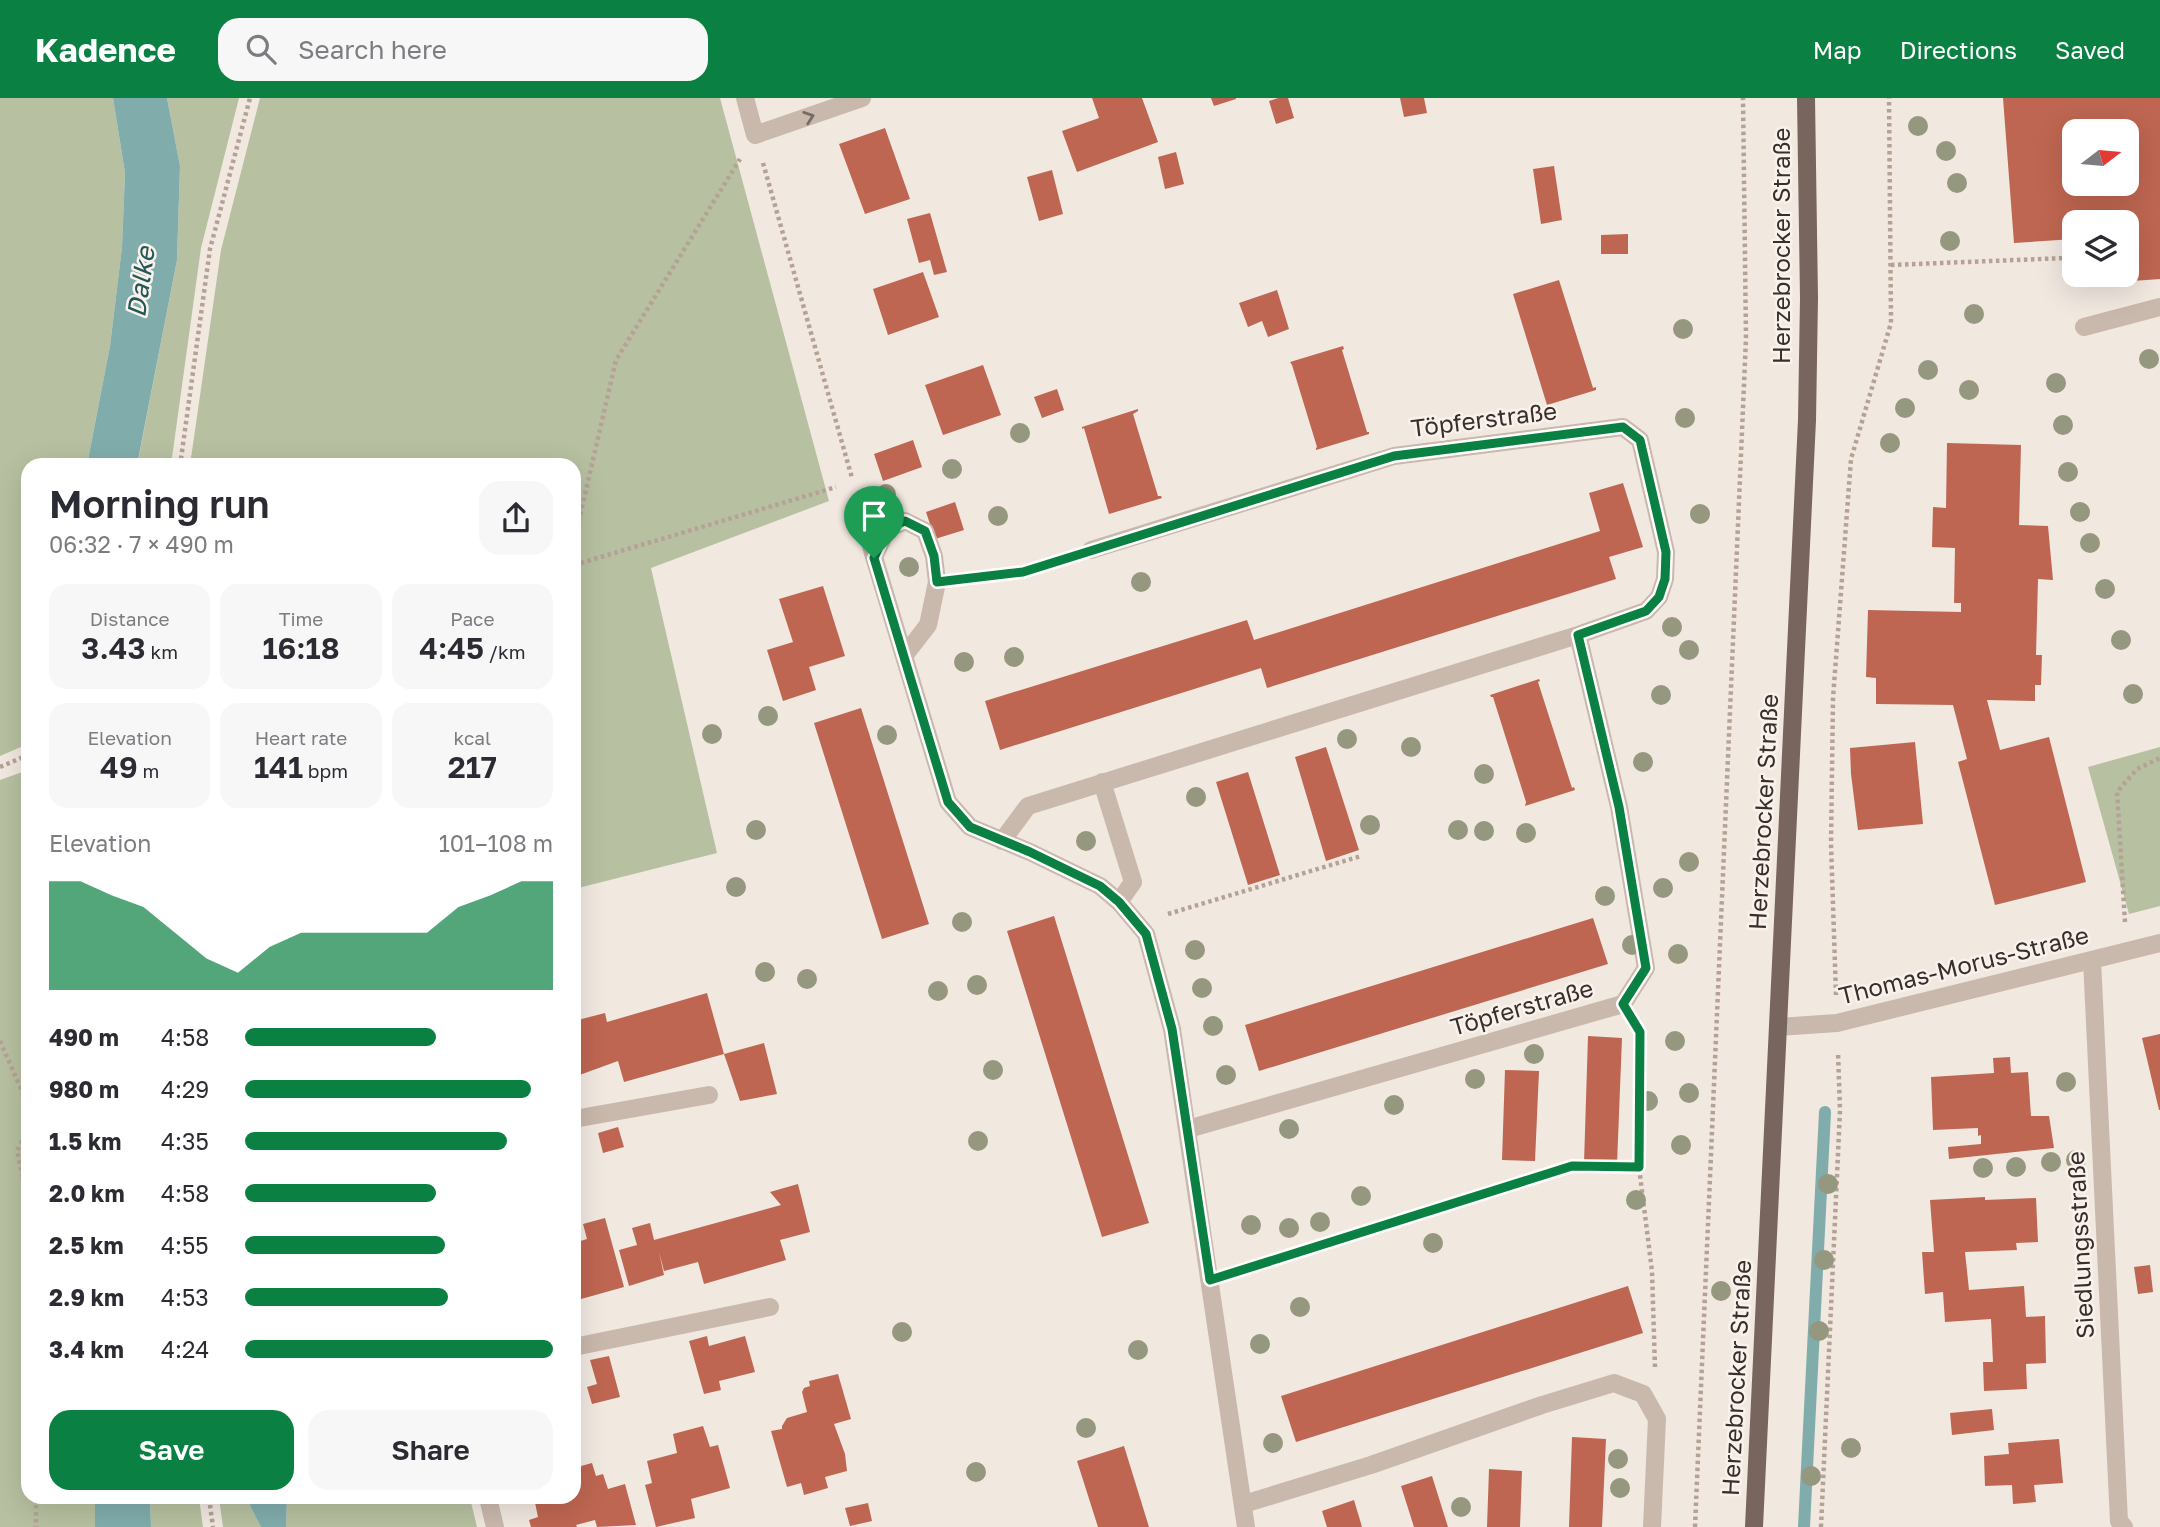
<!DOCTYPE html>
<html lang="en">
<head>
<meta charset="utf-8">
<style>
  body { margin:0; font-family:"Golos Text",sans-serif; background:#f7f7f7; color:#2b2b33; height:100vh; display:flex; flex-direction:column; font-size:26px; white-space:nowrap }
  * { box-sizing:border-box; margin:0 }
  p { font-size:23px; color:#7c7c81 }
  .icon { flex:none; width:38px; height:38px; fill:none; stroke:currentColor; stroke-width:2; stroke-linecap:round; stroke-linejoin:round }
  .map { position:relative; flex:1; overflow:hidden }
  .side { position:absolute; left:21px; top:360px; width:560px; height:1046px; display:flex; flex-direction:column; background:#fff; border-radius:21px; box-shadow:0 7px 28px #0002 }
  .side>* { flex:none }
  .needle { width:46px; rotate:74deg }
  .tools { position:absolute; left:2062px; top:21px; display:grid; gap:14px }
  .tools a { display:grid; place-items:center; width:77px; height:77px; border-radius:14px; background:#fff; box-shadow:0 7px 28px #0002; font-size:35px }
  .pin { position:absolute; display:grid; place-items:center; width:60px; height:60px; color:#fff; margin:-72px -30px; border-radius:50% 50% 50% 0; rotate:-45deg; box-shadow:0 0 7px #0007 }
  .pin .icon { rotate:45deg }
  .round { display:grid; place-items:center; flex:none; width:74px; height:74px; border-radius:21px; background:#f7f7f7 }
  .overview { display:flex; align-items:center; justify-content:space-between; height:119px; padding:0 28px }
  h1 { font-size:38px; font-weight:600; line-height:52px }
  .figures { display:grid; grid-template-columns:repeat(3,1fr); gap:10px; height:119px; padding:7px 28px }
  .figures div { display:grid; align-content:center; border-radius:18px; background:#f7f7f7; text-align:center }
  .figures b { font-size:30px; font-weight:600 }
  .figures small { font-size:19px; font-weight:400 }
  .figures p { font-size:19px }
  .chart { height:196px; padding:14px 28px }
  .chart p { display:flex; justify-content:space-between }
  .chart svg { width:100%; height:126px; margin-top:7px; fill:#0b8043; opacity:.7 }
  .primary-button { display:flex; gap:14px; margin-top:auto; padding:14px 28px }
  .primary-button a { flex:1; height:80px; border-radius:21px; background:#0b8043; color:#fff; font-size:28px; font-weight:600; line-height:80px; text-align:center }
  .primary-button a+a { background:#f7f7f7; color:#2b2b33 }
  ul { padding:0 28px; list-style:none; font-size:23px }
  li { display:grid; grid-template-columns:112px 84px 1fr; align-items:center; height:52px }
  li i { height:18px; border-radius:9px; background:#0b8043 }
  header { display:flex; align-items:center; gap:42px; box-sizing:border-box; height:98px; padding:0 35px; background:#0b8043; color:#fff }
  header strong { font-size:33px }
  nav { display:flex; gap:38px; margin-inline-start:auto; font-size:24px }
  .search { width:490px; height:63px; background:#f7f7f7; display:flex; align-items:center; gap:18px; box-sizing:border-box; padding:0 24px; border-radius:21px; color:#7c7c81; font-size:26px }
  .map>svg:first-child { display:block }
  .green { fill:#b7c0a0 }
  .water { fill:#80adac }
  .lines { fill:none; stroke-linecap:round; stroke-linejoin:round }
  .stream { stroke:#80adac; stroke-width:12 }
  .building { fill:#be6651; fill-rule:evenodd }
  .path { stroke:#b5a296; stroke-width:4.5; stroke-dasharray:3.5 3.5; stroke-linecap:butt }
  .minor { stroke:#c9b8ac; stroke-width:18 }
  .major { stroke:#78655d; stroke-width:18 }
  .tree { fill:#95977f }
  .oneway { stroke:#796c64 }
  .route-casing { stroke:#fff; stroke-width:14 }
  .route { stroke:#0b8043; stroke-width:9 }
  .labels { text-anchor:middle; stroke-width:5; stroke-linejoin:round; paint-order:stroke }
  .street-label { font-size:24px; fill:#382e2a; stroke:#f9f2ec }
  .water-label { font-size:26px; font-style:italic; fill:#235656; stroke:#f9f2ec }
</style>
</head>
<body>
<header>
<strong>Kadence</strong>
<div class="search"><svg class="icon" aria-label="search" viewBox="0 0 24 24"><circle cx="10" cy="10" r="6"/><path d="M15 15l6 6"/></svg>Search here</div>
<nav><a>Map</a><a>Directions</a><a>Saved</a></nav>
</header>
<div class="map">
<svg width="2160" height="1429" viewBox="0 0 2160 1429">
  <rect width="100%" height="100%" fill="#f1e8e0"/>
  <path class="green" d="M0,0H113L125,75L122,149L110,248L87,367L28,368V646L0,658Z
    M167,0H239L201,150L171,367L137,368L177,162L180,68Z
    M260,0H720L829,403L651,470L717,755L574,791V368L190,367L221,152Z
    M2160,649V808L2129,816L2088,669Z
    M28,672V1400H95V1429H0V682Z
    M150,1400H199L203,1429H151Z
    M219,1400H251L250,1408L261,1429H223Z
    M287,1400H470L477,1429H286Z"/>
  <path class="water" d="M113,0H167L180,68L177,162L137,367H87L110,248L122,149L125,75Z
    M95,1400H150L151,1429H95Z
    M251,1400H287L286,1429H261L250,1408Z"/>
  <g class="lines">
    <path class="stream" d="M1804,1429L1825,1014"/>
  </g>
  <path class="building" d="M1092,0H1142L1158,44L1077,74L1062,33L1099,20Z
    M1211,0H1236V1L1214,8Z
    M1278,0H1288L1294,20L1276,26L1269,3Z
    M1400,0H1424L1427,15L1404,19Z
    M2003,0H2160V181L2091,186V177H2126V124H2074V141L2014,145ZM2074,33H2126V86H2074Z
    M885,30L910,101L865,116L839,46Z
    M1176,54L1184,86L1165,91L1158,59Z
    M1554,68L1562,122L1541,126L1533,71Z
    M1052,72L1063,116L1039,123L1027,79Z
    M930,115L947,174L934,177L930,162L919,165L907,121Z
    M1628,136V156H1601V137Z
    M923,174L939,219L888,237L873,191Z
    M1559,182L1593,290L1596,289V292L1547,307L1513,196Z
    M1277,192L1289,231L1268,239L1262,223L1248,229L1239,205Z
    M1343,248L1344,251L1342,252L1367,334H1369V336L1316,352V350L1317,349L1292,267L1290,264Z
    M983,267L1001,317L943,337L925,287Z
    M1057,291L1064,312L1042,320L1034,299Z
    M1138,311V313L1133,316L1158,398H1161L1162,400L1109,416L1084,330L1082,331V329Z
    M913,342L922,369L883,383L874,356Z
    M1947,345L2021,347L2019,427L2048,428L2053,482L2038,481L2036,557H2042L2041,587H2035V603L1987,602L2000,652L2049,639L2086,784L1995,807L1958,664L1967,661L1953,607L1876,606V580L1866,579L1868,512L1961,514V505H1954L1955,450L1932,449L1933,409L1946,410Z
    M1623,385L1643,449L1609,459L1616,481L1267,590L1261,570L1000,652L985,603L1247,522L1254,542L1600,433L1589,395Z
    M955,404L964,432L935,441L926,414Z
    M823,488L845,558L809,569L816,592L783,603L767,552L793,544L779,501Z
    M1539,581L1540,583L1538,584L1572,690L1574,689L1575,692L1525,708L1526,704L1493,599H1491L1490,597Z
    M861,610L929,826L882,841L814,625Z
    M1915,644L1923,726L1858,732L1851,676L1850,650Z
    M1326,649L1359,752L1326,763L1295,659Z
    M1248,674L1280,777L1248,787L1216,684Z
    M1054,818L1149,1125L1102,1139L1007,833Z
    M1593,820L1608,866L1259,973L1245,927Z
    M707,895L724,956L764,945L777,996L740,1003L724,956L624,984L618,963L574,979V923L605,915L607,924Z
    M2160,936V1012H2159L2142,940Z
    M1588,938L1622,940L1617,1066L1584,1065Z
    M2010,959L2011,975L2028,974L2031,1018H2049L2054,1050L1949,1061L1948,1049L1981,1046V1037L1978,1038V1030L1933,1032L1931,979L1994,975L1993,960Z
    M1505,972L1539,973L1535,1063L1502,1062Z
    M618,1029L624,1049L603,1055L598,1035Z
    M798,1086L810,1134L780,1142L786,1162L704,1186L698,1164L664,1173L659,1154L664,1177L629,1188L619,1152L637,1147L632,1130L650,1125L654,1142L781,1107L770,1094Z
    M1985,1099V1102L2036,1100L2038,1144L2016,1145L2017,1152L1965,1154L1969,1192L2024,1188L2026,1219L2045,1218L2046,1265L2026,1266L2027,1291L1984,1293L1983,1264H1993L1991,1221L1945,1224L1943,1194L1925,1196L1922,1154H1934L1930,1102Z
    M605,1120L624,1189L574,1203V1145L587,1141L583,1126Z
    M2150,1167L2153,1194L2138,1196L2134,1169Z
    M1628,1188L1643,1235L1296,1344L1281,1298Z
    M707,1238L709,1248L745,1238L755,1274L719,1283L721,1292L704,1296L689,1243Z
    M609,1258L620,1299L592,1306L587,1289L597,1286L590,1262Z
    M838,1276L851,1321L834,1326L845,1356L847,1373L825,1379L828,1390L804,1397L801,1385L787,1389L771,1333L782,1331V1328L787,1320L807,1314L802,1294L804,1290L810,1288L809,1283Z
    M1992,1311L1994,1332L1952,1337L1950,1315Z
    M703,1328L710,1349L718,1347L730,1390L691,1401L695,1420L656,1429L645,1387L652,1385L647,1363L677,1355L673,1336Z
    M1572,1339L1606,1341L1602,1429H1569Z
    M2059,1341L2063,1385L2034,1387L2036,1404L2013,1406L2012,1387L1985,1388L1984,1358L2009,1356L2008,1345Z
    M1124,1348L1149,1429H1098L1077,1363Z
    M592,1365L596,1378L603,1376L608,1391L625,1386L636,1427L597,1429L595,1422L576,1427L577,1429H531L529,1422L538,1419L534,1400H574V1370Z
    M1489,1371L1522,1373L1520,1429H1487Z
    M1432,1378L1448,1429H1414L1401,1388Z
    M1354,1402L1362,1429H1327L1322,1413Z
    M868,1405L872,1423L850,1428L845,1410Z"/>
  <g class="lines">
    <path class="path" d="M763,65L852,380
      M1891,167L2066,160
      M180,368L210,151L250,0
      M574,444L616,262L740,61
      M574,467L836,389
      M966,481L1023,474L1063,461
      M0,669L28,657
      M1168,816L1361,758
      M2125,824L2117,694L2137,671L2160,660
      M1836,897L1831,746L1833,600L1851,361L1891,225L1889,0
      M1638,931L1640,934L1639,1069L1652,1173L1655,1270
      M0,943L28,1007
      M28,1030L17,1053L28,1102
      M1236,1174L1572,1068L1639,1069
      M36,1400V1429
      M209,1400L213,1429
      M1695,1429L1746,240L1743,0
      M1821,1429L1840,1012L1838,954"/>
    <path class="minor" d="M745,0L755,37L862,0
      M2084,229L2160,209
      M860,406L874,459L948,704L970,729L1030,754L1100,788L1119,804L1146,836L1172,931L1246,1429
      M874,459L887,431L905,423L925,433L934,458L937,484L928,527L904,558
      M1102,684L1133,784L1119,804
      M1002,743L1028,708L1578,537L1646,513L1659,499L1665,481L1666,454L1640,342L1623,329L1394,358L1091,452
      M2092,862L2119,1423L2124,1429
      M1778,929L1837,925L2160,845
      M574,1021L709,997
      M1188,1031L1623,906L1646,870L1619,709L1578,537
      M574,1249L770,1209
      M488,1400L495,1429
      M1244,1406L1371,1367L1542,1307L1614,1285L1643,1296L1657,1321L1652,1429"/>
    <path class="major" d="M1754,1429L1807,322L1809,200L1806,0"/>
  </g>
  <g class="tree">
    <circle cx="1918" cy="28" r="10"/>
    <circle cx="1946" cy="53" r="10"/>
    <circle cx="1957" cy="85" r="10"/>
    <circle cx="1950" cy="143" r="10"/>
    <circle cx="1974" cy="216" r="10"/>
    <circle cx="1683" cy="231" r="10"/>
    <circle cx="2149" cy="261" r="10"/>
    <circle cx="1928" cy="272" r="10"/>
    <circle cx="2056" cy="285" r="10"/>
    <circle cx="1969" cy="292" r="10"/>
    <circle cx="1905" cy="310" r="10"/>
    <circle cx="1685" cy="320" r="10"/>
    <circle cx="2063" cy="327" r="10"/>
    <circle cx="1020" cy="335" r="10"/>
    <circle cx="1890" cy="345" r="10"/>
    <circle cx="952" cy="371" r="10"/>
    <circle cx="2068" cy="374" r="10"/>
    <circle cx="886" cy="396" r="10"/>
    <circle cx="2080" cy="414" r="10"/>
    <circle cx="1700" cy="416" r="10"/>
    <circle cx="998" cy="418" r="10"/>
    <circle cx="2090" cy="445" r="10"/>
    <circle cx="909" cy="469" r="10"/>
    <circle cx="1141" cy="484" r="10"/>
    <circle cx="2105" cy="491" r="10"/>
    <circle cx="1672" cy="529" r="10"/>
    <circle cx="2121" cy="542" r="10"/>
    <circle cx="1689" cy="552" r="10"/>
    <circle cx="1014" cy="559" r="10"/>
    <circle cx="964" cy="564" r="10"/>
    <circle cx="2133" cy="596" r="10"/>
    <circle cx="1661" cy="597" r="10"/>
    <circle cx="768" cy="618" r="10"/>
    <circle cx="712" cy="636" r="10"/>
    <circle cx="887" cy="637" r="10"/>
    <circle cx="1347" cy="641" r="10"/>
    <circle cx="1411" cy="649" r="10"/>
    <circle cx="1643" cy="664" r="10"/>
    <circle cx="1484" cy="676" r="10"/>
    <circle cx="1196" cy="699" r="10"/>
    <circle cx="1370" cy="727" r="10"/>
    <circle cx="756" cy="732" r="10"/>
    <circle cx="1458" cy="732" r="10"/>
    <circle cx="1484" cy="733" r="10"/>
    <circle cx="1526" cy="735" r="10"/>
    <circle cx="1086" cy="743" r="10"/>
    <circle cx="1689" cy="764" r="10"/>
    <circle cx="736" cy="789" r="10"/>
    <circle cx="1663" cy="790" r="10"/>
    <circle cx="1605" cy="798" r="10"/>
    <circle cx="962" cy="824" r="10"/>
    <circle cx="1632" cy="847" r="10"/>
    <circle cx="1195" cy="852" r="10"/>
    <circle cx="1678" cy="856" r="10"/>
    <circle cx="765" cy="874" r="10"/>
    <circle cx="807" cy="881" r="10"/>
    <circle cx="977" cy="887" r="10"/>
    <circle cx="1202" cy="890" r="10"/>
    <circle cx="938" cy="893" r="10"/>
    <circle cx="1213" cy="928" r="10"/>
    <circle cx="1675" cy="943" r="10"/>
    <circle cx="1534" cy="956" r="10"/>
    <circle cx="993" cy="972" r="10"/>
    <circle cx="1226" cy="977" r="10"/>
    <circle cx="1475" cy="981" r="10"/>
    <circle cx="2066" cy="984" r="10"/>
    <circle cx="1689" cy="995" r="10"/>
    <circle cx="1648" cy="1003" r="10"/>
    <circle cx="1394" cy="1007" r="10"/>
    <circle cx="1289" cy="1031" r="10"/>
    <circle cx="978" cy="1043" r="10"/>
    <circle cx="1681" cy="1047" r="10"/>
    <circle cx="2076" cy="1062" r="10"/>
    <circle cx="2051" cy="1064" r="10"/>
    <circle cx="2016" cy="1069" r="10"/>
    <circle cx="1983" cy="1070" r="10"/>
    <circle cx="1828" cy="1086" r="10"/>
    <circle cx="1361" cy="1098" r="10"/>
    <circle cx="1636" cy="1102" r="10"/>
    <circle cx="1320" cy="1124" r="10"/>
    <circle cx="1251" cy="1127" r="10"/>
    <circle cx="1289" cy="1130" r="10"/>
    <circle cx="1433" cy="1145" r="10"/>
    <circle cx="1824" cy="1162" r="10"/>
    <circle cx="1721" cy="1193" r="10"/>
    <circle cx="1300" cy="1209" r="10"/>
    <circle cx="1819" cy="1233" r="10"/>
    <circle cx="902" cy="1234" r="10"/>
    <circle cx="1260" cy="1246" r="10"/>
    <circle cx="1138" cy="1252" r="10"/>
    <circle cx="1086" cy="1330" r="10"/>
    <circle cx="1273" cy="1345" r="10"/>
    <circle cx="1851" cy="1350" r="10"/>
    <circle cx="1618" cy="1361" r="10"/>
    <circle cx="976" cy="1374" r="10"/>
    <circle cx="1811" cy="1378" r="10"/>
    <circle cx="1620" cy="1390" r="10"/>
    <circle cx="1461" cy="1409" r="10"/>
  </g>
  <defs><path id="oneway-chevron" d="M-2-3.5L2.5 0L-2 3.5" fill="none" stroke-width="1.6" stroke-linecap="round" stroke-linejoin="round" transform="scale(1.75)"/></defs>
  <use class="oneway" href="#oneway-chevron" transform="translate(809 19) rotate(-19)"/>
  <g class="lines">
    <defs>
      <path id="route" d="M1623,329L1640,342L1666,454L1665,481L1659,499L1646,513L1578,537L1619,709L1646,870L1623,906L1640,934L1639,1069L1572,1068L1210,1182L1172,931L1146,836L1119,804L1100,788L1030,754L970,729L948,704L874,460L887,431L905,423L925,433L934,458L937,484L1023,474L1394,358Z"/>
    </defs>
    <use href="#route" class="route-casing"/>
    <use href="#route" class="route"/>
  </g>
  <g class="labels">
    <g class="street-label">
      <text transform="translate(1782 148) rotate(-90)" y="8">Herzebrocker Straße</text>
      <text transform="translate(1484 322) rotate(-7)" y="8">Töpferstraße</text>
      <text transform="translate(1764 714) rotate(-87)" y="8">Herzebrocker Straße</text>
      <text transform="translate(1964 868) rotate(-14)" y="8">Thomas-Morus-Straße</text>
      <text transform="translate(1522 910) rotate(-16)" y="8">Töpferstraße</text>
      <text transform="translate(2081 1147) rotate(-93)" y="8">Siedlungsstraße</text>
      <text transform="translate(1737 1280) rotate(-87)" y="8">Herzebrocker Straße</text>
    </g>
    <g class="water-label">
      <text transform="translate(141 184) rotate(-82)" y="9">Dalke</text>
    </g>
  </g>
</svg>
<div class="tools">
<a><svg class="needle" viewBox="-14 -14 28 28"><path d="M0-13l5 13h-10z" fill="#e53935"/><path d="M0 13l5-13h-10z" fill="#7c7c81"/></svg></a>
<a><svg class="icon" aria-label="layers" viewBox="0 0 24 24"><path d="M12 4l9 5-9 5-9-5zM3 14l9 5 9-5"/></svg></a>
</div>
<div class="pin" style="left:874px;top:460px;background:#1e9e55"><svg class="icon" aria-label="arrive" viewBox="0 0 24 24"><path d="M6 21V4h12l-3 4 3 4H6"/></svg></div>
<section class="side">
<div class="overview"><div><h1>Morning run</h1><p>06:32 · 7 × 490 m</p></div><a class="round"><svg class="icon" aria-label="share" viewBox="0 0 24 24"><path d="M12 15V3M7 8l5-5 5 5M5 13v7h14v-7"/></svg></a></div>
<div class="figures">
<div><p>Distance</p><b>3.43<small> km</small></b></div>
<div><p>Time</p><b>16:18</b></div>
<div><p>Pace</p><b>4:45<small> /km</small></b></div>
</div>
<div class="figures">
<div><p>Elevation</p><b>49<small> m</small></b></div>
<div><p>Heart rate</p><b>141<small> bpm</small></b></div>
<div><p>kcal</p><b>217</b></div>
</div>
<div class="chart"><p><span>Elevation</span>101–108 m</p>
<svg viewBox="0 0 160 44" preserveAspectRatio="none"><path d="M0 44V6L10 6L20 11L30 15L40 24L50 33L60 38L70 29L80 24L90 24L100 24L110 24L120 24L130 15L140 11L150 6L160 6V44z"/></svg>
</div>
<ul>
<li><b>490 m</b>4:58<i style="width:62%"></i></li>
<li><b>980 m</b>4:29<i style="width:93%"></i></li>
<li><b>1.5 km</b>4:35<i style="width:85%"></i></li>
<li><b>2.0 km</b>4:58<i style="width:62%"></i></li>
<li><b>2.5 km</b>4:55<i style="width:65%"></i></li>
<li><b>2.9 km</b>4:53<i style="width:66%"></i></li>
<li><b>3.4 km</b>4:24<i style="width:100%"></i></li>
</ul>
<div class="primary-button"><a>Save</a><a>Share</a></div>
</section>
</div>
</body>
</html>
